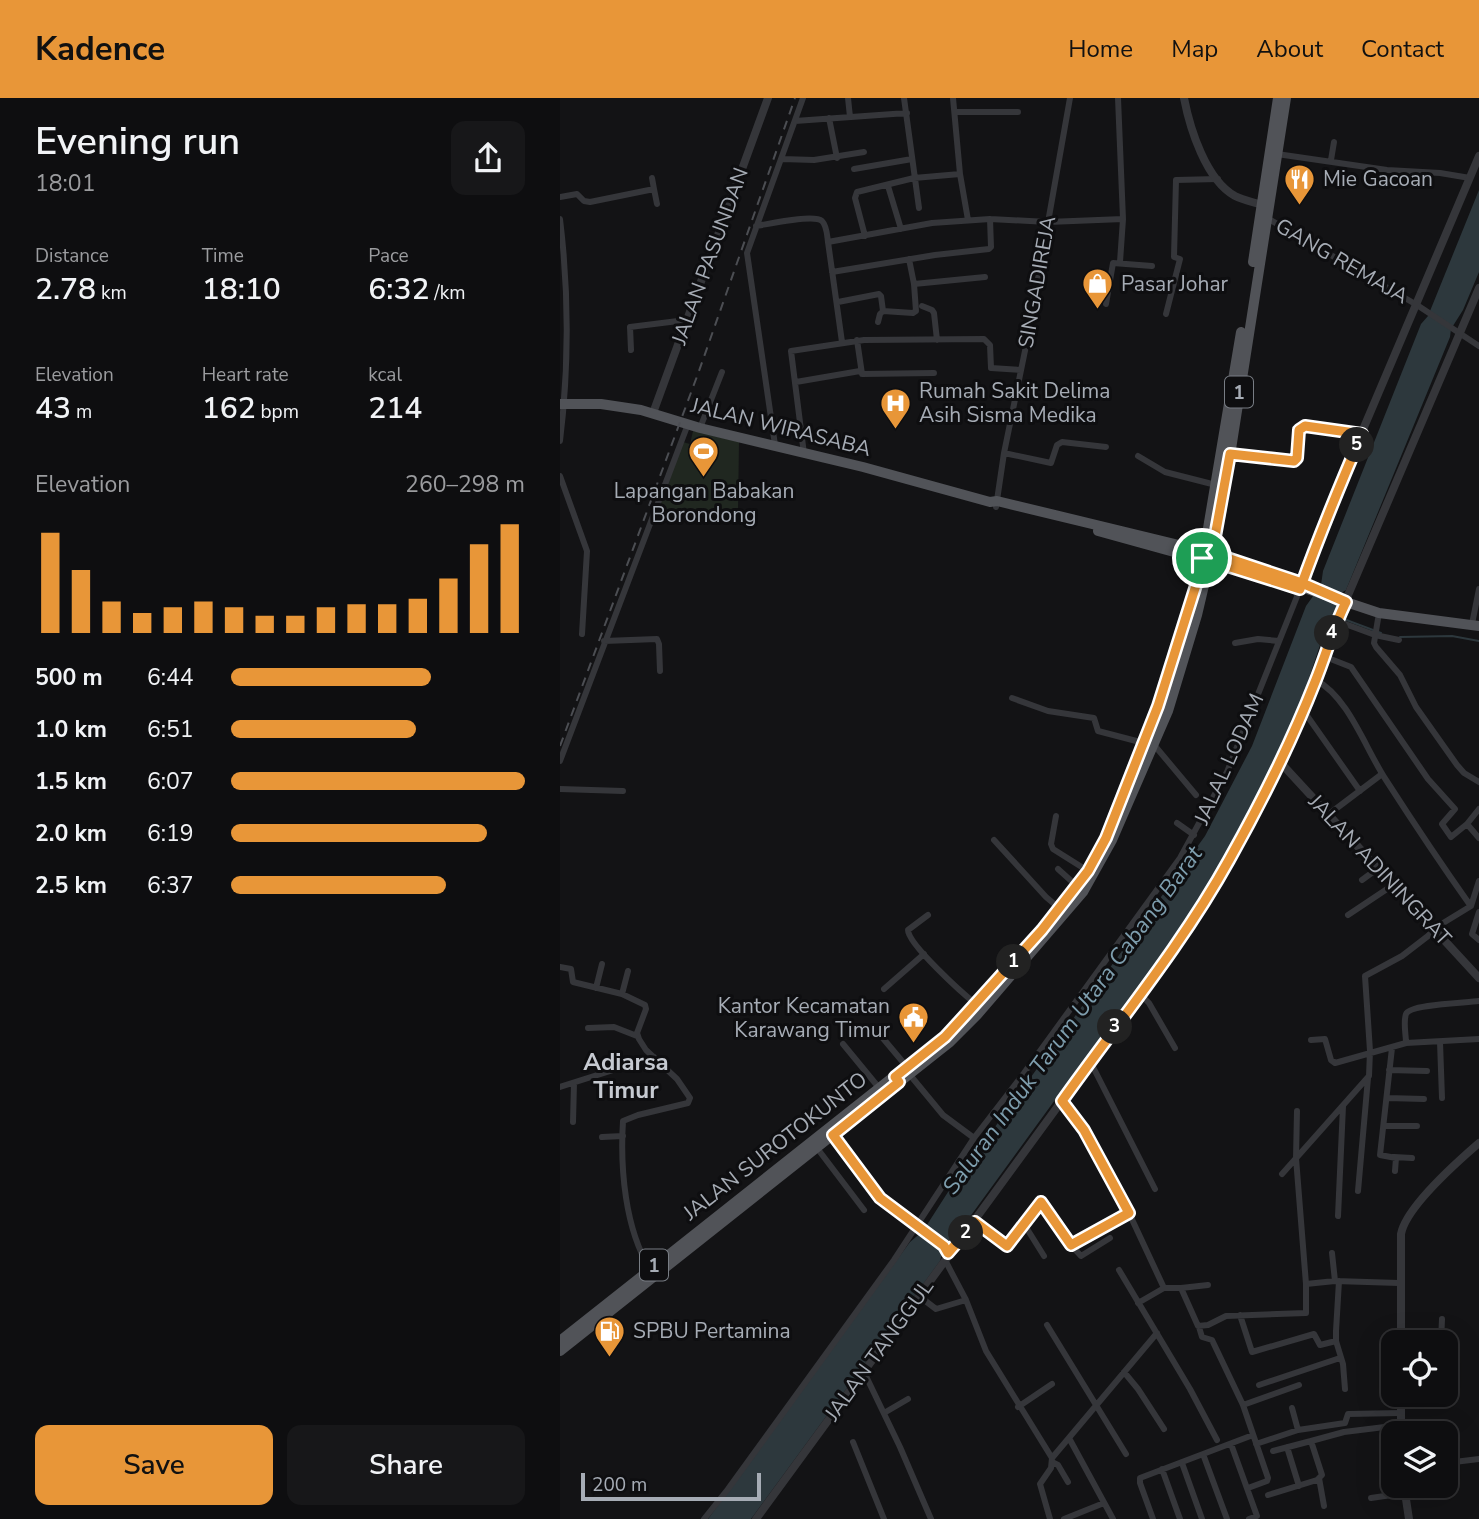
<!DOCTYPE html>
<html lang="en">
<head>
<meta charset="utf-8">
<style>
  body { margin:0; font-family:"Nunito Sans",sans-serif; background:#171719; color:#f1f3f6; height:100vh; display:flex; flex-direction:column; font-size:26px; white-space:nowrap }
  * { box-sizing:border-box; margin:0 }
  p { font-size:23px; color:#9b9c9f }
  .icon { flex:none; width:38px; height:38px; fill:none; stroke:currentColor; stroke-width:2; stroke-linecap:round; stroke-linejoin:round }
  .map { position:relative; flex:1; overflow:hidden }
  .side { display:flex; flex-direction:column; background:#0e0e10; width:560px }
  .side>* { flex:none }
  .fabs { position:absolute; left:821px; top:1232px; display:grid; gap:14px }
  .fabs a { display:grid; place-items:center; width:77px; height:77px; border-radius:14px; background:#0e0e10; box-shadow:0 7px 28px #0002,0 0 0 2px #2e2e30; font-size:35px }
  .scale { position:absolute; left:21px; bottom:18px; width:180px; box-sizing:border-box; padding-left:7px; border:4px solid #a6acb5; border-top:0; font-size:19px; line-height:24px; white-space:nowrap; color:#a6acb5; -webkit-text-stroke:5px #0e0e10; paint-order:stroke }
  .pin { position:absolute; display:grid; place-items:center; width:60px; height:60px; color:#fff; margin:-30px; border:4px solid #fff; border-radius:50%; box-shadow:0 2px 7px #0007 }
  .km { position:absolute; width:35px; height:35px; margin:-18px; border-radius:50%; background:#222; color:#fff; font-size:19px; line-height:35px; text-align:center }
  .round { display:grid; place-items:center; flex:none; width:74px; height:74px; border-radius:14px; background:#171719 }
  .summary { display:flex; align-items:center; justify-content:space-between; height:119px; padding:0 35px }
  h1 { font-size:38px; font-weight:600; line-height:52px }
  .metrics { display:grid; grid-template-columns:repeat(3,1fr); gap:10px; height:119px; padding:7px 35px }
  .metrics div { display:grid; align-content:center }
  .metrics b { font-size:30px; font-weight:600 }
  .metrics small { font-size:19px; font-weight:400 }
  .metrics p { font-size:19px }
  .chart { height:196px; padding:14px 35px }
  .chart p { display:flex; justify-content:space-between }
  .chart svg { width:100%; height:126px; margin-top:7px; stroke:#e89638; stroke-width:6 }
  .cta { display:flex; gap:14px; margin-top:auto; padding:14px 35px }
  .cta a { flex:1; height:80px; border-radius:14px; background:#e89638; color:#111; font-size:28px; font-weight:600; line-height:80px; text-align:center }
  .cta a+a { background:#171719; color:#f1f3f6 }
  ul { padding:0 35px; list-style:none; font-size:23px }
  li { display:grid; grid-template-columns:112px 84px 1fr; align-items:center; height:52px }
  li i { height:18px; border-radius:9px; background:#e89638 }
  header { display:flex; align-items:center; gap:42px; box-sizing:border-box; height:98px; padding:0 35px; background:#e89638; color:#111 }
  header strong { font-size:33px }
  nav { display:flex; gap:38px; margin-inline-start:auto; font-size:24px }
  main { display:flex; flex:1; min-height:0 }
  .map>svg:first-child { display:block }
  .green { fill:#202720 }
  .water { fill:#2d383d }
  .lines { fill:none; stroke-linecap:round; stroke-linejoin:round }
  .stream { stroke:#2d383d; stroke-width:2 }
  .minor { stroke:#35363a; stroke-width:6 }
  .tertiary { stroke:#35363a; stroke-width:8 }
  .primary { stroke:#515358; stroke-width:10 }
  .rail { stroke:#4c4e53; stroke-width:2; stroke-dasharray:9 7; stroke-linecap:butt }
  .route-casing { stroke:#fff; stroke-width:14 }
  .route { stroke:#e89638; stroke-width:9 }
  .labels { text-anchor:middle; stroke-width:6; stroke-linejoin:round; paint-order:stroke }
  .shield { fill:#0e0e10; stroke:#787d84; stroke-width:2 }
  .shield-label { font-size:19px; font-weight:bold; fill:#a6acb5 }
  .poi-label { font-size:21px; fill:#a6acb5; stroke:#0e0e10; text-anchor:start }
  .street-label { font-size:21px; fill:#a6acb5; stroke:#0e0e10 }
  .water-label { font-size:23px; font-style:italic; fill:#7e9eae; stroke:#0e0e10 }
  .quarter-label { font-size:24px; font-weight:bold; fill:#c6cad1; stroke:#0e0e10 }
</style>
</head>
<body>
<header>
<strong>Kadence</strong>
<nav><a>Home</a><a>Map</a><a>About</a><a>Contact</a></nav>
</header>
<main>
<section class="side">
<div class="summary"><div><h1>Evening run</h1><p>18:01</p></div><a class="round"><svg class="icon" aria-label="share" viewBox="0 0 24 24"><path d="M12 15V3M7 8l5-5 5 5M5 13v7h14v-7"/></svg></a></div>
<div class="metrics">
<div><p>Distance</p><b>2.78<small> km</small></b></div>
<div><p>Time</p><b>18:10</b></div>
<div><p>Pace</p><b>6:32<small> /km</small></b></div>
</div>
<div class="metrics">
<div><p>Elevation</p><b>43<small> m</small></b></div>
<div><p>Heart rate</p><b>162<small> bpm</small></b></div>
<div><p>kcal</p><b>214</b></div>
</div>
<div class="chart"><p><span>Elevation</span>260–298 m</p>
<svg viewBox="0 0 160 44" preserveAspectRatio="none"><path d="M5 44V9M15 44V22M25 44V33M35 44V37M45 44V35M55 44V33M65 44V35M75 44V38M85 44V38M95 44V35M105 44V34M115 44V34M125 44V32M135 44V25M145 44V13M155 44V6"/></svg>
</div>
<ul>
<li><b>500 m</b>6:44<i style="width:68%"></i></li>
<li><b>1.0 km</b>6:51<i style="width:63%"></i></li>
<li><b>1.5 km</b>6:07<i style="width:100%"></i></li>
<li><b>2.0 km</b>6:19<i style="width:87%"></i></li>
<li><b>2.5 km</b>6:37<i style="width:73%"></i></li>
</ul>
<div class="cta"><a>Save</a><a>Share</a></div>
</section>
<div class="map">
<svg width="919" height="1421" viewBox="0 0 919 1421">
  <rect width="100%" height="100%" fill="#131315"/>
  <path class="green" d="M133,333L179,344L178,413L96,416L123,344L130,346Z"/>
  <path class="water" d="M919,92V174L903,212L891,231L890,239L786,492C779,496 775,503 777,511L760,547L739,610L717,663L666,761L628,819L412,1116L384,1148L380,1163L191,1421H148L350,1144L363,1133L388,1094L645,738L692,648L746,508L761,487L763,473L861,226L868,218Z"/>
  <g class="lines">
    <path class="stream" d="M781,520L821,535
      M840,539L892,538L919,543"/>
    <path class="minor" d="M288,0L290,19
      M344,0L359,110
      M393,0L400,76L408,122
      M558,0L563,121L560,164
      M395,14H458
      M269,20L277,60
      M235,23L347,15
      M717,56L827,72L880,75L910,80
      M222,61L254,62L304,54
      M771,62L774,44
      M294,71L352,61
      M92,80L94,91
      M328,88L341,131
      M0,99L17,96L24,103L30,104L94,91L97,106
      M707,120L857,207L919,248
      M0,121C9,195 9,269 0,343
      M196,128C209,126 254,116 262,123C267,128 267,137 268,144L282,244
      M305,138L295,100L297,94L354,80L400,76
      M268,144L372,125L430,121
      M272,174L375,157L429,151L431,149L430,121L488,124L563,121
      M354,186L425,179
      M278,204L319,196L321,198L323,213L320,216L318,224
      M546,206L553,165L592,168
      M362,208L372,212L374,215L377,242
      M323,213L353,215L356,213L354,186L349,161
      M606,216L620,161L614,159L616,82L658,81
      M297,242L302,276L374,275
      M71,252L70,229L126,222
      M236,284L300,273
      M140,330L162,274
      M215,347L187,155L243,0
      M444,355L491,365L497,347L502,344L546,349
      M244,356L231,253L304,242L424,241L430,247L431,270L461,272
      M670,356L734,363L737,360L739,332L745,328L802,336
      M578,358L605,374L656,387
      M0,378L27,453L22,536
      M436,409L444,355L467,243L510,0
      M819,515L814,545L816,549L840,577L856,609L897,667L904,675L919,684
      M777,523L815,537L839,542
      M912,526L919,491
      M44,543L97,541L99,546L100,573
      M675,545L698,541L719,543
      M763,558L791,569L868,681L895,711L882,726L891,739L907,726L919,711
      M756,582C789,600 805,650 826,682C853,724 881,766 910,807
      M452,600L488,613L534,620L538,633L584,645
      M743,612L800,693
      M595,648L636,697
      M0,663L128,326
      M0,691L63,693
      M769,716L822,676
      M496,718L491,746L493,751L528,773
      M617,725L634,737
      M907,726L919,740
      M434,742L486,799L499,810
      M498,771L518,789
      M802,782L817,771
      M919,814L912,836L919,842
      M368,817L348,832C348,846 402,895 416,906
      M788,817L833,787
      M0,869L11,871L13,884L62,896L85,907L86,911L77,935L79,941L86,952L117,981L130,1000L128,1005L78,1017L63,1023C60,1070 65,1131 90,1171
      M36,890L42,866
      M324,891L364,856
      M62,896L68,873
      M580,896L589,905L615,950
      M28,930L54,929L77,938
      M316,932L347,969
      M751,942L765,941L771,962L775,965L846,945L919,941
      M880,944L882,1000
      M846,945C846,937 843,924 846,916C850,906 907,905 919,903
      M283,946L320,991
      M832,950L820,1057L836,1060L835,1073
      M530,963L595,1091
      M829,972L867,973
      M350,977L383,1017L414,1040
      M0,989L94,959
      M827,1000L864,1001
      M502,1003L524,1032L569,1115L604,1190H621L638,1228L648,1227L666,1218L746,1215V1186L775,1183L839,1185
      M737,1013L736,1060L746,1186
      M13,1024L14,985
      M824,1028H857
      M273,1037L320,1100L384,1148L388,1155
      M42,1039L63,1038
      M257,1050L304,1112
      M834,1059L852,1060
      M722,1076L809,978L810,953L805,878L842,858L868,838L875,830L911,808L919,783
      M798,1093L808,980
      M778,1118L783,1008
      M415,1124L446,1149L481,1104L511,1147L569,1115
      M464,1126L484,1158
      M511,1147L521,1158L550,1140
      M772,1155L775,1183
      M385,1162L406,1202L426,1253L492,1360L491,1370L480,1386L490,1421
      M559,1172L630,1291L657,1342
      M779,1183L776,1233V1243L783,1266L785,1291
      M621,1190L648,1187
      M359,1198L376,1211L406,1202
      M578,1205L604,1190
      M680,1217L692,1254L754,1236L760,1247L776,1243
      M487,1227L566,1356
      M639,1229L642,1239L652,1242L683,1307L708,1380L707,1383L688,1390
      M881,1244L882,1221
      M304,1274L340,1349L371,1421
      M564,1274L578,1291L604,1331
      M699,1287L780,1260
      M683,1307L739,1287
      M458,1309L492,1286
      M732,1310L738,1332
      M324,1315L348,1301
      M509,1340L553,1421
      M751,1343L784,1334L841,1327
      M293,1344L324,1421
      M671,1346L697,1418L689,1421
      M696,1346L738,1332L785,1325L788,1316L841,1315
      M727,1349L739,1388
      M643,1356L667,1421
      M492,1360L597,1235
      M492,1364L498,1367L508,1384
      M622,1365L642,1421
      M886,1365L919,1361
      M602,1371L620,1421
      M759,1380L764,1408
      M708,1397L757,1382L762,1377L751,1343L713,1353
      M811,1400L845,1395
      M144,1421L168,1391L334,1162L414,1040L464,975L620,760L667,674L740,491
      M504,1421L544,1405
      M593,1421L580,1385V1380L693,1337"/>
    <path class="tertiary" d="M624,0C630,31 646,82 675,98C683,102 693,104 702,107
      M93,315L208,0
      M740,491L782,381L919,58
      M720,664L919,880
      M841,1244V1136C846,1109 897,1064 919,1045
      M841,1297V1335
      M844,1388L849,1421
      M196,1421L580,896L649,796L670,761L720,664L743,612L777,523L919,190"/>
    <path class="primary" d="M693,164L718,0
      M0,306H41L81,312L140,330L303,369L430,404L437,403L652,455L742,485L752,491
      M538,433L679,472
      M747,491L819,515L919,528
      M559,709C594,627 622,540 644,454L681,234
      M0,1243L385,938L482,832L518,789L540,751
      M0,1253L390,944L417,917L523,794L552,742L608,613L637,517L661,415L726,0"/>
    <path class="rail" d="M0,648L139,273L235,0"/>
  </g>
  <g class="lines">
    <defs>
      <path id="route" d="M642,460L637,484L598,608L546,740L528,773L482,832L407,915L385,939L335,979L339,984L273,1037L320,1100L384,1148L388,1155L415,1124L447,1148L481,1104L511,1147L569,1115L524,1032L502,1003C559,923 622,847 669,762C701,705 731,645 755,584C766,557 773,530 786,504L742,485L652,455L670,356L734,363L737,360L739,332L745,328L802,336C780,387 759,438 740,491L642,460"/>
    </defs>
    <use href="#route" class="route-casing"/>
    <use href="#route" class="route"/>
  </g>
  <defs>
    <symbol id="restaurant-pin" viewBox="-11 -11 22 30"><path d="M0 17L-7.5 6A9.5 9.5 0 1 1 7.5 6Z" fill="#e89638" stroke="#0e0e10"/><path d="M-5-6h1v4h1v-4h1v4h1v-4h1v5L-1.5 .5V6h-2V.5L-5-1ZM5-6V6H3V1.5H1.5Q1.5-4 5-6Z" fill="#fff"/></symbol>
    <symbol id="shop-pin" viewBox="-11 -11 22 30"><path d="M0 17L-7.5 6A9.5 9.5 0 1 1 7.5 6Z" fill="#e89638" stroke="#0e0e10"/><path d="M-5-2.5h2.3a2.7 3.5 0 0 1 5.4 0H5L5.5 6h-11ZM-1.5-2.5h3a1.5 2.3 0 0 0-3 0Z" fill="#fff"/></symbol>
    <symbol id="hospital-pin" viewBox="-11 -11 22 30"><path d="M0 17L-7.5 6A9.5 9.5 0 1 1 7.5 6Z" fill="#e89638" stroke="#0e0e10"/><path d="M-5-5h3v3.5h4V-5h3V5h-3V1.5h-4V5h-3Z" fill="#fff"/></symbol>
    <symbol id="stadium-pin" viewBox="-11 -11 22 30"><path d="M0 17L-7.5 6A9.5 9.5 0 1 1 7.5 6Z" fill="#e89638" stroke="#0e0e10"/><path d="M0-5a6.5 5 0 1 0 0 10a6.5 5 0 1 0 0-10ZM-3.5-1.8h7v3.6h-7Z" fill="#fff"/></symbol>
    <symbol id="civic-pin" viewBox="-11 -11 22 30"><path d="M0 17L-7.5 6A9.5 9.5 0 1 1 7.5 6Z" fill="#e89638" stroke="#0e0e10"/><path d="M-.6-6.5H3V-4.5H.6V-3L4-1V1h2V6H-6V1h2V-1L-.6-3ZM-1.2 2.5V6h2.4V2.5Z" fill="#fff"/></symbol>
    <symbol id="fuel-pin" viewBox="-11 -11 22 30"><path d="M0 17L-7.5 6A9.5 9.5 0 1 1 7.5 6Z" fill="#e89638" stroke="#0e0e10"/><path d="M-5.5-6h7V0h2V4h1.3V-2.5L3-4.5l.8-.8L6-3V5H2.5V1h-1V6h-7ZM-4.2-4.7v3.2H.2V-4.7Z" fill="#fff"/></symbol>
  </defs>
  <g fill-rule="evenodd">
    <use href="#restaurant-pin" x="722" y="64" width="35" height="47"/>
    <use href="#shop-pin" x="520" y="168" width="35" height="47"/>
    <use href="#hospital-pin" x="318" y="288" width="35" height="47"/>
    <use href="#stadium-pin" x="126" y="336" width="35" height="47"/>
    <use href="#civic-pin" x="336" y="902" width="35" height="47"/>
    <use href="#fuel-pin" x="32" y="1216" width="35" height="47"/>
  </g>
  <g class="labels">
    <g class="shield">
      <rect x="665" y="278.5" width="28" height="31" rx="5"/>
      <rect x="80" y="1151.5" width="28" height="31" rx="5"/>
    </g>
    <g class="shield-label">
      <text x="679" y="301">1</text>
      <text x="94" y="1174">1</text>
    </g>
    <g class="poi-label">
      <text x="763" y="88">Mie Gacoan</text>
      <text x="561" y="193">Pasar Johar</text>
      <text x="359" y="300">Rumah Sakit Delima<tspan x="359" dy="24">Asih Sisma Medika</tspan></text>
      <text x="144" y="400" text-anchor="middle">Lapangan Babakan<tspan x="144" dy="24">Borondong</tspan></text>
      <text x="330" y="915" text-anchor="end">Kantor Kecamatan<tspan x="330" dy="24">Karawang Timur</tspan></text>
      <text x="73" y="1240">SPBU Pertamina</text>
    </g>
    <g class="street-label">
      <text transform="translate(150 158) rotate(-70)" y="7">JALAN PASUNDAN</text>
      <text transform="translate(782 163) rotate(30)" y="7">GANG REMAJA</text>
      <text transform="translate(477 184) rotate(-80)" y="7">SINGADIREJA</text>
      <text transform="translate(221 329) rotate(14)" y="7">JALAN WIRASABA</text>
      <text transform="translate(669 661) rotate(-66)" y="7">JALAL LODAM</text>
      <text transform="translate(820 772) rotate(47)" y="7">JALAN ADININGRAT</text>
      <text transform="translate(215 1048) rotate(-38)" y="7">JALAN SUROTOKUNTO</text>
      <text transform="translate(319 1252) rotate(-54)" y="7">JALAN TANGGUL</text>
    </g>
    <g class="water-label">
      <text transform="translate(512 922) rotate(-54)" y="8">Saluran Induk Tarum Utara Cabang Barat</text>
    </g>
    <g class="quarter-label">
      <text x="66" y="972">Adiarsa<tspan x="66" dy="28">Timur</tspan></text>
    </g>
  </g>
</svg>
<div class="fabs">
<a><svg class="icon" aria-label="locate" viewBox="0 0 24 24"><circle cx="12" cy="12" r="6"/><path d="M12 2v4M12 18v4M2 12h4M18 12h4"/></svg></a>
<a><svg class="icon" aria-label="layers" viewBox="0 0 24 24"><path d="M12 4l9 5-9 5-9-5zM3 14l9 5 9-5"/></svg></a>
</div>
<div class="scale">200 m</div>
<div class="pin" style="left:642px;top:460px;background:#1e9e55"><svg class="icon" aria-label="arrive" viewBox="0 0 24 24"><path d="M6 21V4h12l-3 4 3 4H6"/></svg></div>
<b class="km" style="left:454px;top:864px">1</b>
<b class="km" style="left:406px;top:1135px">2</b>
<b class="km" style="left:555px;top:929px">3</b>
<b class="km" style="left:772px;top:535px">4</b>
<b class="km" style="left:797px;top:347px">5</b>
</div>
</main>
</body>
</html>
